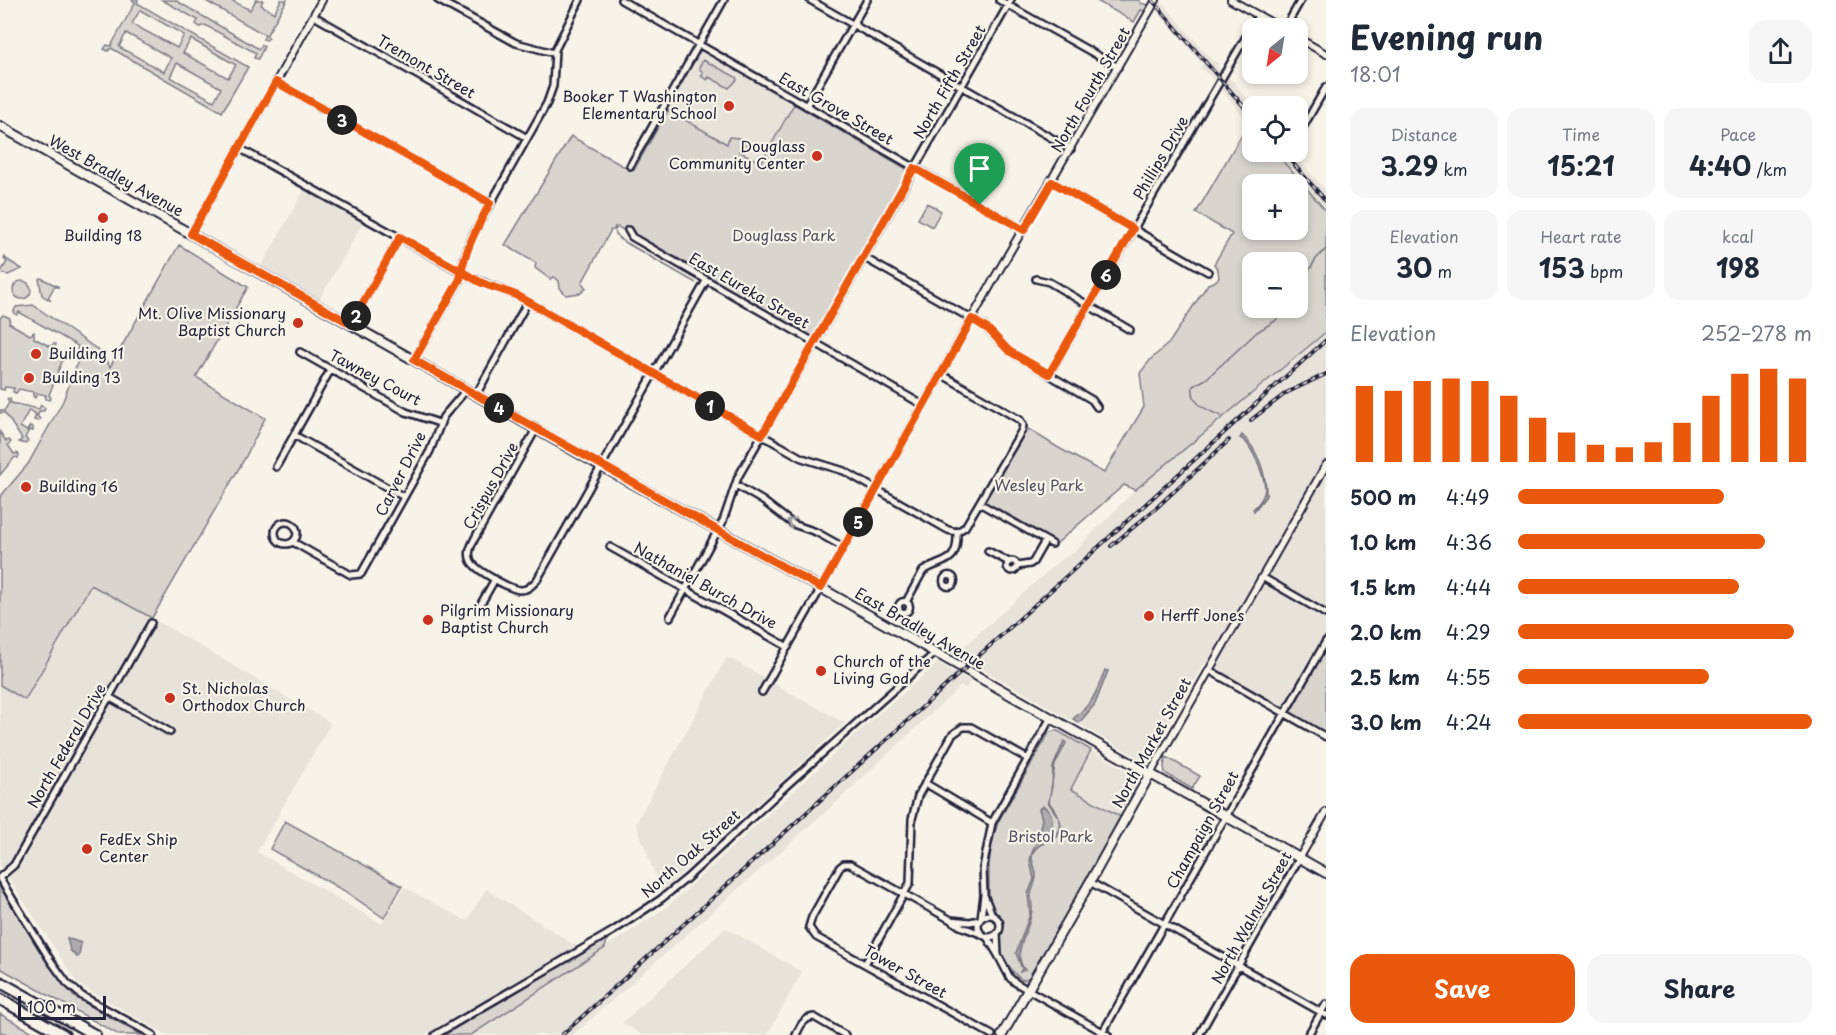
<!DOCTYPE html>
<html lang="en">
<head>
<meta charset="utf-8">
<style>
  body { margin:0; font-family:"Playpen Sans",sans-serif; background:#f6f6f7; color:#1f2937; height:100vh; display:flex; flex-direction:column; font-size:22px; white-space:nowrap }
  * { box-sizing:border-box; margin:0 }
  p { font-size:20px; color:#747a83 }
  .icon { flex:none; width:33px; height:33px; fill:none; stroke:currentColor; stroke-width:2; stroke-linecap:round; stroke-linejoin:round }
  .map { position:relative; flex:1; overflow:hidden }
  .sheet { display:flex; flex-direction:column; background:#fff; width:510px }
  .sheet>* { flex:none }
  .needle { width:39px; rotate:210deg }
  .buttons { position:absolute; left:1242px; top:18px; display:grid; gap:12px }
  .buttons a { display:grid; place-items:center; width:66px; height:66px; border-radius:12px; background:#fff; box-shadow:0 3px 9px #0003; font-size:30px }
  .scale { position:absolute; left:18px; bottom:15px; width:88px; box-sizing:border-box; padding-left:6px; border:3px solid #22223b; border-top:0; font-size:16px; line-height:21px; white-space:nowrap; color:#22223b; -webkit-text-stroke:4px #f7f3e8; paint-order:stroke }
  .pin { position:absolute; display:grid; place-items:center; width:51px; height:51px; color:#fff; margin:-62px -26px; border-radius:50% 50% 50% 0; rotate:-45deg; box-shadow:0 0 6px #0007 }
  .pin .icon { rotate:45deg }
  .km { position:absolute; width:30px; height:30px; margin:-15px; border-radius:50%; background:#222; color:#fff; font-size:16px; line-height:30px; text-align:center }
  .round { display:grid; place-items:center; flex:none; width:63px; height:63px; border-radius:18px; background:#f6f6f7 }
  .summary { display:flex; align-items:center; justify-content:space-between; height:102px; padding:0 24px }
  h1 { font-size:33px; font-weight:700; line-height:45px }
  .metrics { display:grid; grid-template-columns:repeat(3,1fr); gap:9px; height:102px; padding:6px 24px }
  .metrics div { display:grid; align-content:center; border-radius:15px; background:#f6f6f7; text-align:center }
  .metrics b { font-size:26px; font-weight:700 }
  .metrics small { font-size:16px; font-weight:400 }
  .metrics p { font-size:16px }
  .chart { height:168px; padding:12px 24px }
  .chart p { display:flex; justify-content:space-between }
  .chart svg { width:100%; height:108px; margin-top:6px; stroke:#ea580c; stroke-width:6 }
  .primary-button { display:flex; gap:12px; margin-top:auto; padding:12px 24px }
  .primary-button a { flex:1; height:69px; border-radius:18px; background:#ea580c; color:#fff; font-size:24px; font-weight:700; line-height:69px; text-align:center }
  .primary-button a+a { background:#f6f6f7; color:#1f2937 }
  ul { padding:0 24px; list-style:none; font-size:20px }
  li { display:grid; grid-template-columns:96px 72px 1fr; align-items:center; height:45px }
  li i { height:15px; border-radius:8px; background:#ea580c }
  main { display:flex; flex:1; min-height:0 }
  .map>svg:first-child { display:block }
  .built { fill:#e7e3db }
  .green { fill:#d8d5cf; stroke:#7d7c85; stroke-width:1.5; fill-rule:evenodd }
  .water { fill:#aeabad; stroke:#76747f; stroke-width:1.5 }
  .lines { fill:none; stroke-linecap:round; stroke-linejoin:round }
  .stream { stroke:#76747f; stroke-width:1.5 }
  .minor-casing { stroke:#22223b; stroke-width:10 }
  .tertiary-casing { stroke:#22223b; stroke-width:10 }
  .secondary-casing { stroke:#22223b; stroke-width:12 }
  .motorway-casing { stroke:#22223b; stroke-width:14 }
  .minor { stroke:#f7f3e8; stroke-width:5 }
  .tertiary { stroke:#f7f3e8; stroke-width:6 }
  .secondary { stroke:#f7f3e8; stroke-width:8 }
  .motorway { stroke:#f7f3e8; stroke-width:9 }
  .rail-casing { stroke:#22223b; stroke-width:4 }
  .rail { stroke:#f7f3e8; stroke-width:1.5; stroke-dasharray:4.5; stroke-linecap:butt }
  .oneway { stroke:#97959a }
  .route-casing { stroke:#fff; stroke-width:12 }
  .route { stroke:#ea580c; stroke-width:8 }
  .poi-dot { fill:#c8321e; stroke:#f7f3e8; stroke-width:2 }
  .labels { text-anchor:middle; stroke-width:4.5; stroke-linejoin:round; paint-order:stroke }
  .street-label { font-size:15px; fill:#22223b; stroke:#f7f3e8 }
  .poi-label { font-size:15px; fill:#22223b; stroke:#f7f3e8; text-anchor:start }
  .park-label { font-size:15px; fill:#504f60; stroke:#f7f3e8 }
</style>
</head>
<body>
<main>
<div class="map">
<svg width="1326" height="1035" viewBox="0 0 1326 1035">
  <rect width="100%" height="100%" fill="#f7f3e8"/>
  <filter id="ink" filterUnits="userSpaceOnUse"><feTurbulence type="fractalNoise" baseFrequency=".0167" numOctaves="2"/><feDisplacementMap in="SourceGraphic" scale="12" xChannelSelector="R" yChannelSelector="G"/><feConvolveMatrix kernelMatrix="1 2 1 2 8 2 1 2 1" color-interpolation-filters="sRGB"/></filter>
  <g filter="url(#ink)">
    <path class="built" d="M1162,2L1212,60L1219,63L1217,66L1221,71L1215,81L1201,68L1202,64L1157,11Z
      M697,49L794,104L761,163L663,107Z
      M1227,77L1233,81L1253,106L1252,126L1220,88Z
      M1275,152H1292L1326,191V211Z
      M304,190L364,221L319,300L261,267Z
      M1326,332V632L1282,707L1204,663L1160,738L1164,740L1153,758L1144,761L956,654L1060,560L1073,553L1135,490Z
      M91,585L152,618L331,723L257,852L382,924L404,887L467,921L486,889L578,947L424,1035H167L78,984L0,865V685L25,699Z
      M727,657L845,723L661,892L636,823Z
      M938,663L971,681L968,683L969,686L965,688L961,686L831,807L573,1035H471L667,907L857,733Z
      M1091,750L1133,774L1134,780V791L1121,817L1071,788Z
      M726,928L802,972L767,1035H643L622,1023Z"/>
    <path class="green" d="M132,0H138L137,3L248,67L222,112L111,48L108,51L104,49L107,45L111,46L135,3ZM140,10L184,35L177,48L132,24ZM126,33L171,58L164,72L119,47ZM191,39L236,65L228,78L183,53ZM177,63L221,88L214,101L170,77Z
      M162,0H175L259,49L262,45L264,47L258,59L254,58L256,53L205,25L200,27L196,24L198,20Z
      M204,0H231L250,10L256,0H263L261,5L274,13L281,0H287L266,36L269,38L266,40L263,39L265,35Z
      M1095,0H1140V3L1148,5L1144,11L1141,10L1134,22Z
      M703,60L736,77L737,80L729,88L709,77L707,80L701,76L703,73L699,68Z
      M794,104L905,168L908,172L814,342L618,227L615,230V226L614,230H611L582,283L586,288L581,293L566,295L560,288L559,281L554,277L550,279L535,268L536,263L505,245L571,136L621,165L634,170L668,110L727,144L729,137L739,138L745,145L739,151L761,163Z
      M1249,122L1252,126V152H1275L1326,211V332L1135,490L1124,485L1057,543L979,503L1025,427L1057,447L1104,473L1144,407L1140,373L1151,359L1169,343L1208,284L1214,282L1219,278L1218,270L1214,264L1232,234L1196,213ZM1252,184H1298V230H1252ZM1252,262H1298V308H1252Z
      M927,203L941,211L932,227L918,219Z
      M615,232L620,239L696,283L619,239Z
      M179,245L248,287L196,377L265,418L245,458L152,618L91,585L25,700L0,685V497L28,464L63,401L81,353L77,350L78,346L19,312L17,315L15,314L14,311L16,307L33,305L101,352L110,367Z
      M5,257L6,259L22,269L8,275L0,273L7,262L4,259Z
      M41,278L59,287H54L48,298L51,301L42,295L39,279Z
      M13 290a9 9 0 1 1 18 0a9 9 0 1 1-18 0Z
      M3,315L10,318L9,323L30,335L34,332V338L51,347L53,344H56L55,349L62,353L65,351L68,353V356H64L49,395L51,398L50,400L45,399L46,395L37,393L35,398L33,396V392L19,389L16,393L13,392L14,388L5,387L4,390L0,389V318Z
      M10,398L11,403L39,409L41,405L45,408L44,411H40L37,416L40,419L38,421L34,420L36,414L29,410L20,427L27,431L30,426L33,427V431L29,430L25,438L28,441L25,444L19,442L22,439L5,413H0V410L4,411L9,403L7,399Z
      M0,432L6,441L9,440L11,442L8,445L14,454L17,453L19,455L18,458L15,457L0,475Z
      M1326,643V735L1286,713Z
      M1053,731H1058L1091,750L1071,789L1121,817L1031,976L1024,980C1014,978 999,952 999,941C999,935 1002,929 1002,922L992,908L989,899V866L991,847L998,822L1049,733Z
      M1166,757L1200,776L1192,789L1165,773L1164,766Z
      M285,821L402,886L384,918L346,892L270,849Z
      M0,886L73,996L141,1035H119L0,968Z
      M604,940L607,941L605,948L471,1035H444Z
      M0,1014L38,1035H13L0,1032Z"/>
    <path class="water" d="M1242,435C1258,449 1267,476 1266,496L1254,511L1253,509C1258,505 1264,497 1265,489C1265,477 1251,442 1240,438Z
      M1105,670L1108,671L1095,704L1079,723L1073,719C1094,702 1095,695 1105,670Z
      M1064,741L1066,743L1055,765L1049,802C1057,815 1066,822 1057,837C1049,841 1039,843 1034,851C1029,859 1035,865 1036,873C1037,882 1032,887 1031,895C1031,900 1032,905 1032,909C1031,930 1010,952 1025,970L1020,972L1022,969L1016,953L1030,914L1028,894L1034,879L1030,860L1033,849L1037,842L1054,837L1061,827L1059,818L1048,802L1052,787L1053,767Z
      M1043,806C1053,811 1054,822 1050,832L1041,835L1039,832L1042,819L1039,809Z
      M67,938L81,943L79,956L77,957L70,950Z"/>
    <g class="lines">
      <path class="stream" d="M1298,296L1305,277L1316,259L1326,249
        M1221,416C1206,409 1191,405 1193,386L1206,379L1257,332L1275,321L1288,308"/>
      <defs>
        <path id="minor" d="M438,0L516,43L554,53
          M621,0L1024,230
          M810,0L1071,149
          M999,0L1118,67
          M314,16L527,138
          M1285,28L1301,0
          M276,82L490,203
          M806,106L867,0
          M1298,136L1326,87
          M239,148L472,278L520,297L786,449L802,458L844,471L948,530L957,532L965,527L1022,430L1023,425L1020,420L941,374
          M630,166L724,0
          M1052,182L1208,272
          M628,230L632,237L923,405
          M863,257L984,326L1009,351L1092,400L1097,407
          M1036,279L1049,282L1130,330
          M351,324L400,237
          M300,352L406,412L439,423
          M414,360L460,280L464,258L473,235L547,103L553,86L555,50L580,0
          M1049,374L1258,16
          M476,395L527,303
          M536,429L475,538C471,546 467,553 471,561C475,570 511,590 521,590C528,590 532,585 537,580L706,281
          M294,435L404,497
          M276,467L331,369
          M736,485L763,501L793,524L816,532L843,547
          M979,503L1052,544
          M275 533a11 11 0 1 1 22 0a11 11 0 1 1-22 0Z
          M293,542L351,575L361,574L430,451L443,417L466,390
          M610,547L788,647
          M988,551L1009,562
          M1007 566a5 5 0 1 1 10 0a5 5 0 1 1-10 0Z
          M1017,566L1030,564L1033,562L1045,541
          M943.5 581a5.5 5.5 0 1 1 11 0a5.5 5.5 0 1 1-11 0Z
          M1262,577L1326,614
          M898.5 607a5.5 5.5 0 1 1 11 0a5.5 5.5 0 1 1-11 0Z
          M906,602L923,571C945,558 958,565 957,532
          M478,609L495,579
          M670,617L723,521L738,477L1011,0
          M1209,670L1326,737
          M762,692L821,588
          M109,697L170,732
          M925,783L992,823
          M0,877L14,865L151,623
          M0,879L51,961L67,983L82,996L153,1035
          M1090,882L1326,1015
          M984,895L983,868L992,823L1050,719
          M978 926a11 11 0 1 1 22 0a11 11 0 1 1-22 0Z
          M981,918L984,895L992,915
          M951,920L850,864H844L840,867L812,917L809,927L816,937L992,1035
          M979,920L970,922L951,920L960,926L981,934
          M987,937L998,955L997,933
          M998,955L1010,978L1016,983L1108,1035
          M865,964L910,883L912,819L918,796L952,735L963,727H971L1028,759
          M435,1035L613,931L661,899L687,878L787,785L935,653
          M796,1035C800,1027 803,1018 814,1017L845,1035
          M1101,1035L1326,641
          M1199,1035L1300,857
          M1308,1035L1326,1004"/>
        <path id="tertiary" d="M1231,0L1281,28
          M1298,38L1326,54
          M191,234L322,0
          M821,588L998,272L1156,0
          M1150,774L1326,465
          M1300,857L1326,812"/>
        <path id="secondary" d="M0,126L601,466L718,530L1326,873
          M1002,1035L1090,882L1150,774"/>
        <path id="motorway" d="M0,982L95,1035
          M0,999L64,1035"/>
      </defs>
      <use href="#minor" class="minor-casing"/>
      <use href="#tertiary" class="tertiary-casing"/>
      <use href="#secondary" class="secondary-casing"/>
      <use href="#motorway" class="motorway-casing"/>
      <use href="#minor" class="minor"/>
      <use href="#tertiary" class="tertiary"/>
      <use href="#secondary" class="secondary"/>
      <use href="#motorway" class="motorway"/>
      <defs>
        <path id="rail" d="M1152,0L1252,116
          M1283,152L1326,201
          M1251,420L1286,393L1326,374
          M1111,546L1154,510L1229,440
          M562,1035L1326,340"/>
      </defs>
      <use href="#rail" class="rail-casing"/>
      <use href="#rail" class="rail"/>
    </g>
    <defs><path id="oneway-chevron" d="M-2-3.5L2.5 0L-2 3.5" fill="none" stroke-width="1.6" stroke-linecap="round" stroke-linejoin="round" transform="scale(1.5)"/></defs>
    <use class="oneway" href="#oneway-chevron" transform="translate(791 522) rotate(-152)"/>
  </g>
  <g class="lines" filter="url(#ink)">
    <defs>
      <path id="route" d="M980,205L914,168L762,435L520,297C509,292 498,289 487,285C476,281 466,274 456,268L400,237L351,324L191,234L276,82L490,203C477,228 464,251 460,279L414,360L821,588L972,319L989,330L1009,351L1049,374L1133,229L1052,182L1024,230L980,205"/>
    </defs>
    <use href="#route" class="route-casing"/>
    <use href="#route" class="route"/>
  </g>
  <g class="poi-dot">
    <circle cx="729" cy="106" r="6"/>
    <circle cx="817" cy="156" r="6"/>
    <circle cx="103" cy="218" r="6"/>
    <circle cx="298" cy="323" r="6"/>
    <circle cx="36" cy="354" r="6"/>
    <circle cx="29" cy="378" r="6"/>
    <circle cx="26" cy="487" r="6"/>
    <circle cx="1149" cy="616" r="6"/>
    <circle cx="428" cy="620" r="6"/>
    <circle cx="821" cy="671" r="6"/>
    <circle cx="170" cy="698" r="6"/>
    <circle cx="87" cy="849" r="6"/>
  </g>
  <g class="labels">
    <g class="street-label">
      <text transform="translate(426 67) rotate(30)" y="5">Tremont Street</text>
      <text transform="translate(950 82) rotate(-60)" y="5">North Fifth Street</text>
      <text transform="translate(1091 90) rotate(-60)" y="5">North Fourth Street</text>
      <text transform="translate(836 109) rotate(30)" y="5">East Grove Street</text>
      <text transform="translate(1161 158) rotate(-60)" y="5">Phillips Drive</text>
      <text transform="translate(116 176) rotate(29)" y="5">West Bradley Avenue</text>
      <text transform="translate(749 291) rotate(30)" y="5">East Eureka Street</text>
      <text transform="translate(375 378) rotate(28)" y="5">Tawney Court</text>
      <text transform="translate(401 474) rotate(-63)" y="5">Carver Drive</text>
      <text transform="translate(491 486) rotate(-61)" y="5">Crispus Drive</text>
      <text transform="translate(705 586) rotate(29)" y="5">Nathaniel Burch Drive</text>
      <text transform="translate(920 629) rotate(30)" y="5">East Bradley Avenue</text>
      <text transform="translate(1152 743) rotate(-61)" y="5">North Market Street</text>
      <text transform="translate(67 746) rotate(-60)" y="5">North Federal Drive</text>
      <text transform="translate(1203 830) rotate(-61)" y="5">Champaign Street</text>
      <text transform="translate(691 854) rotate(-41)" y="5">North Oak Street</text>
      <text transform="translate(1252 918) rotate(-61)" y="5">North Walnut Street</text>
      <text transform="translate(905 972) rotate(29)" y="5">Tower Street</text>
    </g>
    <g class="poi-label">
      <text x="717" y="102" text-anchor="end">Booker T Washington<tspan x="717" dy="17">Elementary School</tspan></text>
      <text x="805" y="152" text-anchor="end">Douglass<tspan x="805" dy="17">Community Center</tspan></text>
      <text x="103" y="241" text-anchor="middle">Building 18</text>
      <text x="286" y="319" text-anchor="end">Mt. Olive Missionary<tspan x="286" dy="17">Baptist Church</tspan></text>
      <text x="48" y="359">Building 11</text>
      <text x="41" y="383">Building 13</text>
      <text x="38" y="492">Building 16</text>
      <text x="440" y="616">Pilgrim Missionary<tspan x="440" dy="17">Baptist Church</tspan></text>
      <text x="1161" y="621">Herff Jones</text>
      <text x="833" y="667">Church of the<tspan x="833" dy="17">Living God</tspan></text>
      <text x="182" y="694">St. Nicholas<tspan x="182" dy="17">Orthodox Church</tspan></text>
      <text x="99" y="845">FedEx Ship<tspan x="99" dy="17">Center</tspan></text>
    </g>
    <g class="park-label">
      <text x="784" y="241">Douglass Park</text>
      <text x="1039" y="491">Wesley Park</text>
      <text x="1050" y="842">Bristol Park</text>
    </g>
  </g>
</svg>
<div class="buttons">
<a><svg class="needle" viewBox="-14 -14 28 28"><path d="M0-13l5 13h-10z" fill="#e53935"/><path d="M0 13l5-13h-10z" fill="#747a83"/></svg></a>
<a><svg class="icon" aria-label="locate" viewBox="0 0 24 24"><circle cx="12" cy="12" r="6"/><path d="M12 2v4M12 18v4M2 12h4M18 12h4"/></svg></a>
<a>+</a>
<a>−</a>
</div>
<div class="scale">100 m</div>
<div class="pin" style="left:980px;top:205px;background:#1e9e55"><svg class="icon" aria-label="arrive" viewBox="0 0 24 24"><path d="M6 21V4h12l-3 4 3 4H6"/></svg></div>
<b class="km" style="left:710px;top:406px">1</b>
<b class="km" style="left:356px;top:316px">2</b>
<b class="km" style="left:342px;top:120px">3</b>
<b class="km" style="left:499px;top:408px">4</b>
<b class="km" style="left:858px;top:522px">5</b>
<b class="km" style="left:1106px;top:275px">6</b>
</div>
<section class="sheet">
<div class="summary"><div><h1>Evening run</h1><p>18:01</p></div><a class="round"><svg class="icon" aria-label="share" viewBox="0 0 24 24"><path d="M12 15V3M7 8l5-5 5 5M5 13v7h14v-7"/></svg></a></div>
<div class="metrics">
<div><p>Distance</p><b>3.29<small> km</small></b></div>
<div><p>Time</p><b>15:21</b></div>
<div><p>Pace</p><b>4:40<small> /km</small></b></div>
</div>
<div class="metrics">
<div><p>Elevation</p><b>30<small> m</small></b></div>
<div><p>Heart rate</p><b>153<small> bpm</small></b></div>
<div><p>kcal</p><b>198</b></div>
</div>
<div class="chart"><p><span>Elevation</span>252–278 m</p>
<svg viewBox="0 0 160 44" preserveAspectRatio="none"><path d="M5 44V13M15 44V15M25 44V11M35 44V10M45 44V11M55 44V17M65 44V26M75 44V32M85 44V37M95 44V38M105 44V36M115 44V28M125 44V17M135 44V8M145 44V6M155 44V10"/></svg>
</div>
<ul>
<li><b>500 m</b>4:49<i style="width:70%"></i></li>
<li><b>1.0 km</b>4:36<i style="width:84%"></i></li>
<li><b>1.5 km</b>4:44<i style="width:75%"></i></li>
<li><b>2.0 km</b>4:29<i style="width:94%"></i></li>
<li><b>2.5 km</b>4:55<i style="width:65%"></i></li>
<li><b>3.0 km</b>4:24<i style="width:100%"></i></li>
</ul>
<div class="primary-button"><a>Save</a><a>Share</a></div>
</section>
</main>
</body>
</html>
